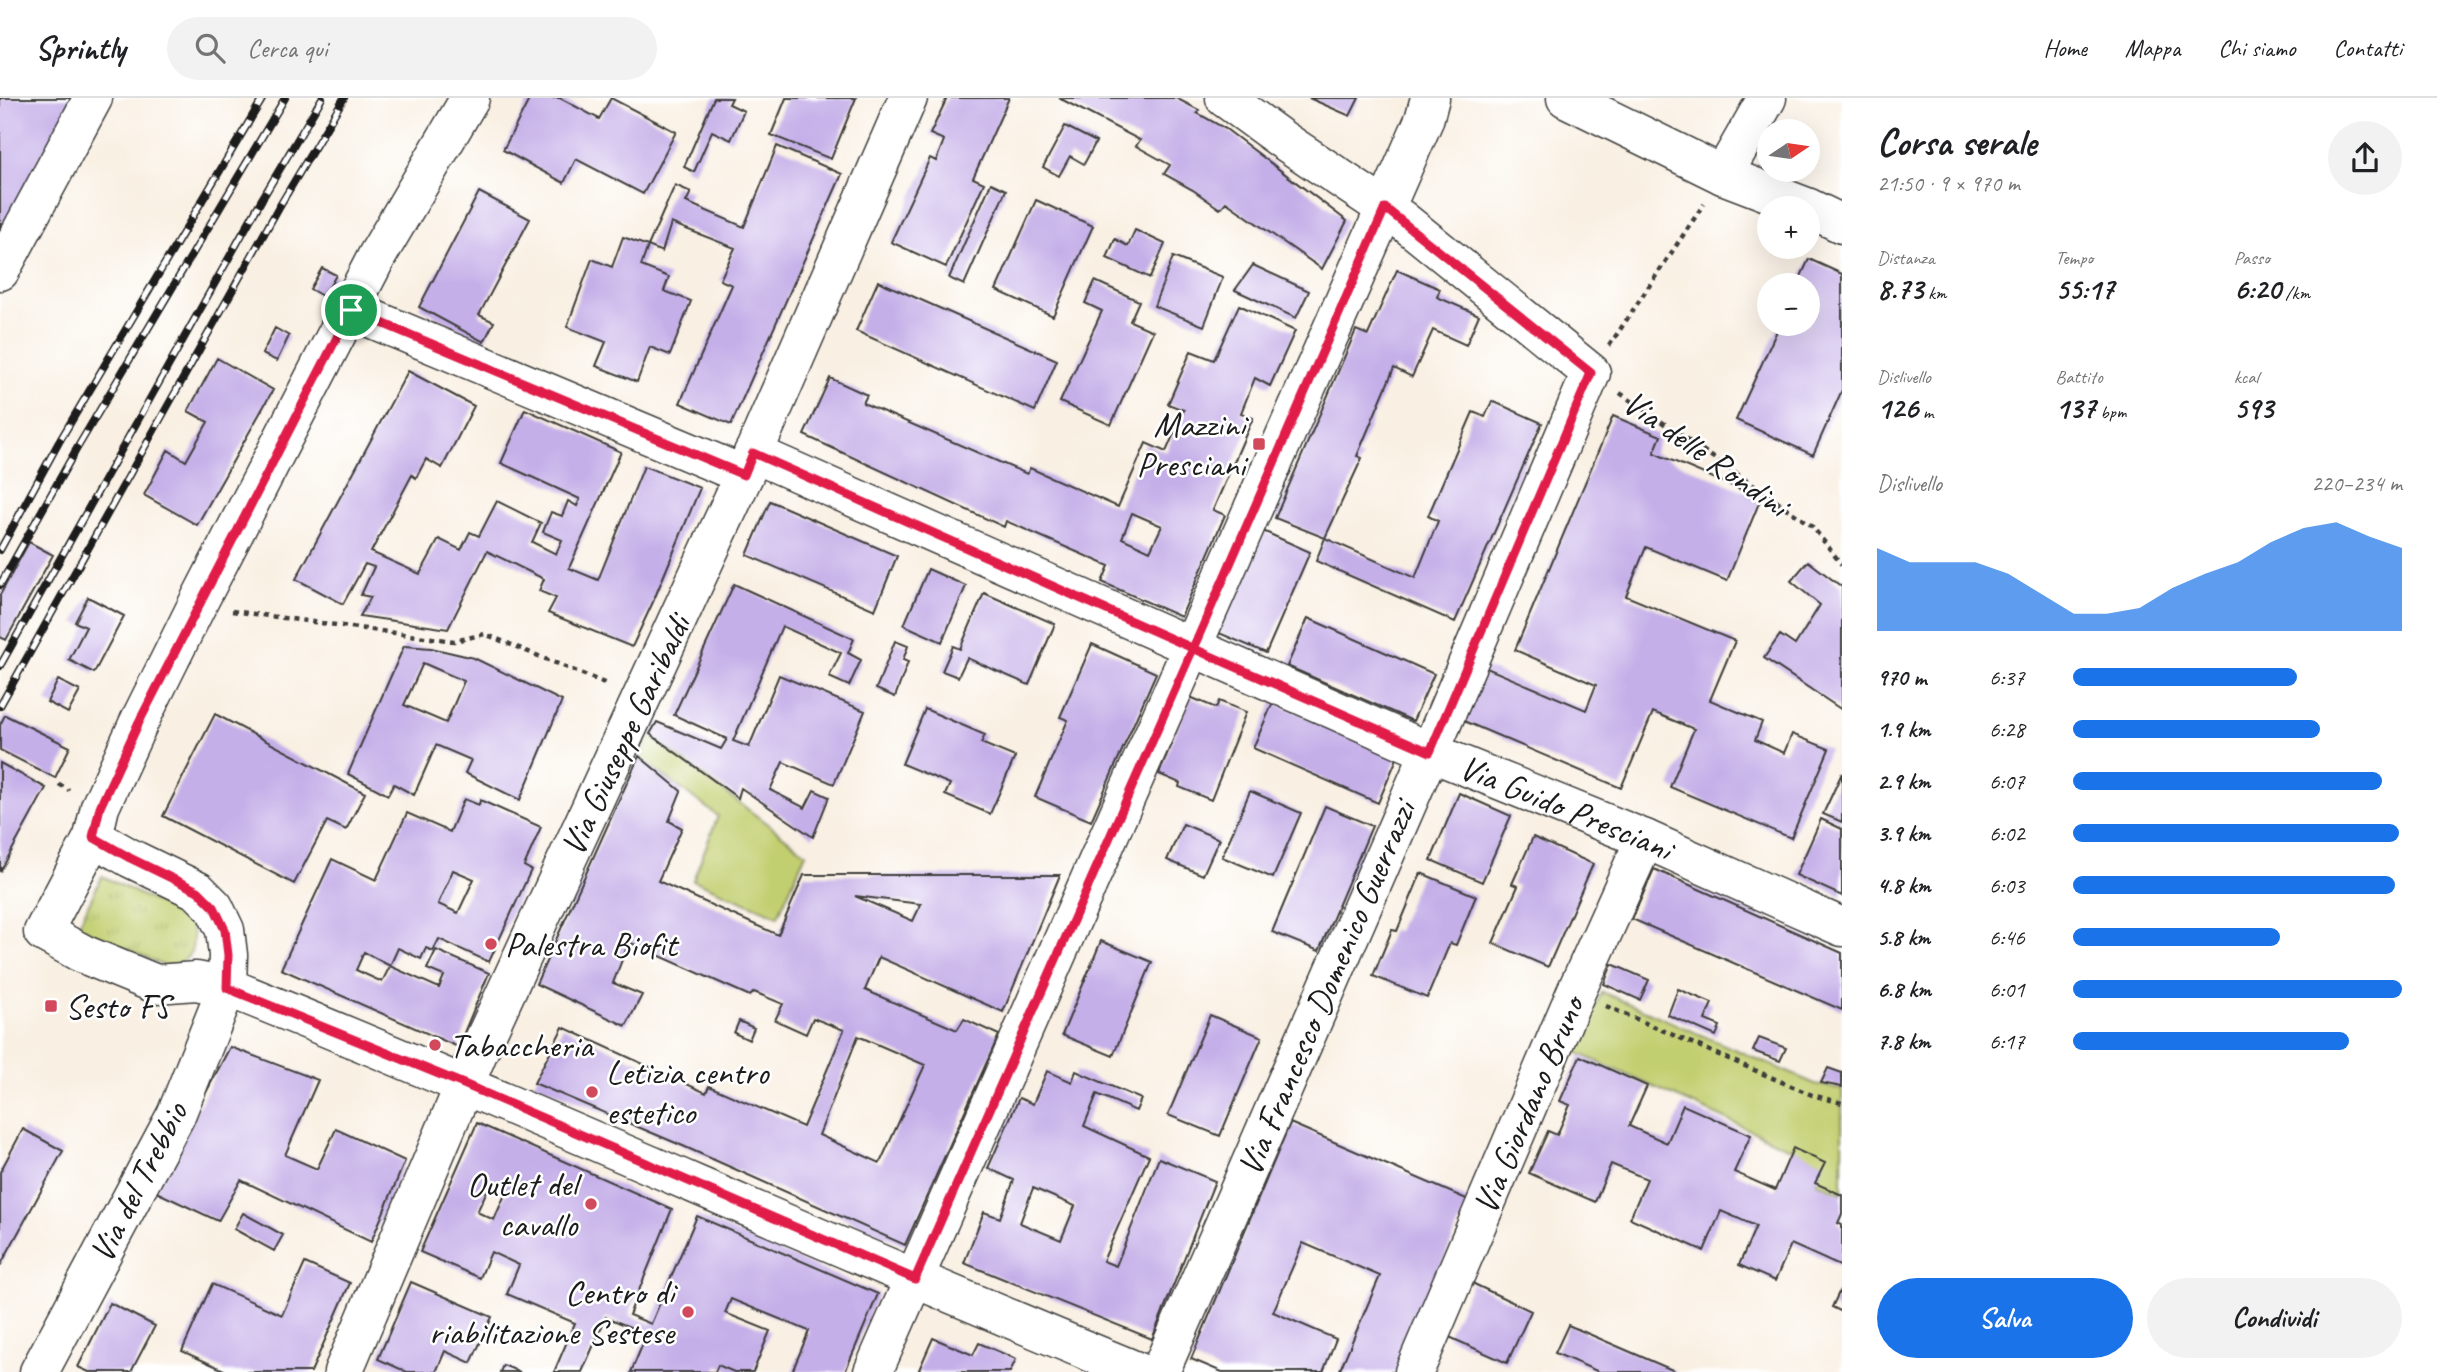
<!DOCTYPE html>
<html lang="it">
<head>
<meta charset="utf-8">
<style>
  body { margin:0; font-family:Caveat,sans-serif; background:#f2f2f2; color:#202124; height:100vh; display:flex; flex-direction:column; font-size:26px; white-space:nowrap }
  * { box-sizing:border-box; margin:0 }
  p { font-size:23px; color:#757577 }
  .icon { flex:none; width:38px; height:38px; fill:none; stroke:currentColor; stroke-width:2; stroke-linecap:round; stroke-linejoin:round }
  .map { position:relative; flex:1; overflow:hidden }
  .sheet { display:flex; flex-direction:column; background:#fff; width:595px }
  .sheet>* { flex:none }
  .needle { width:46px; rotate:77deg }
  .controls { position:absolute; left:1757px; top:21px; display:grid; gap:14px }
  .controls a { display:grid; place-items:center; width:63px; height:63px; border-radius:50%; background:#fff; box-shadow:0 7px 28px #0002; font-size:35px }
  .pin { position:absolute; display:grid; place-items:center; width:60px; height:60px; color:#fff; margin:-30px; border:4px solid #fff; border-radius:50%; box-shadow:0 2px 7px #0007 }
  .round { display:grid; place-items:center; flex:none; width:74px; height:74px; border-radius:37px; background:#f2f2f2 }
  .head { display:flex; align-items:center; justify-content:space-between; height:119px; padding:0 35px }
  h1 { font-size:38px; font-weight:700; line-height:52px }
  .stats { display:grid; grid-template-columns:repeat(3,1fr); gap:10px; height:119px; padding:7px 35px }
  .stats div { display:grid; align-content:center }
  .stats b { font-size:30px; font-weight:700 }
  .stats small { font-size:19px; font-weight:400 }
  .stats p { font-size:19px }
  .chart { height:196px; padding:14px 35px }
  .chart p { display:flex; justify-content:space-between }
  .chart svg { width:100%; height:126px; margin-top:7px; fill:#1a73e8; opacity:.7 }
  .button { display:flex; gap:14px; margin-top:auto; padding:14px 35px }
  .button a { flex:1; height:80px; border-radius:42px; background:#1a73e8; color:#fff; font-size:28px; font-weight:700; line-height:80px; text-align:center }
  .button a+a { background:#f2f2f2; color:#202124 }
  ul { padding:0 35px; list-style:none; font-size:23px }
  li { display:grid; grid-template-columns:112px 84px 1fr; align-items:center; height:52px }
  li i { height:18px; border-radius:9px; background:#1a73e8 }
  header { display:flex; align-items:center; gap:42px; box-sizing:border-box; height:98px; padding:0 35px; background:#fff; border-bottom:2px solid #e0e0e0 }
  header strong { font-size:33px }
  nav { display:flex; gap:38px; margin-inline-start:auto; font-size:24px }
  .search { width:490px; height:63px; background:#f2f2f2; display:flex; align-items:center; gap:18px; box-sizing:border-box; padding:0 24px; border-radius:38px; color:#757577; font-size:26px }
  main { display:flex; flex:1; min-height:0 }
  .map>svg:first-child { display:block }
  .grass { fill:url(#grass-tufts); stroke:#6f7646; stroke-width:2 }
  .garden { fill:#c2cf70; stroke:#6f7646; stroke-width:2 }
  .building { fill:#c5afe8; fill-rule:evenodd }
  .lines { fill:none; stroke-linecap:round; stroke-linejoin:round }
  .minor-casing { stroke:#3d3c3a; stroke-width:41 }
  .path { stroke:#3d3c3a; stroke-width:4.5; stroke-dasharray:5 5; stroke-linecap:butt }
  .minor { stroke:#fff; stroke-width:38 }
  .rail-casing { stroke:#1c1c1c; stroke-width:8 }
  .rail { stroke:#fff; stroke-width:5; stroke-dasharray:16; stroke-linecap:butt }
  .route-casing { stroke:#fff; stroke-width:14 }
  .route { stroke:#e11d48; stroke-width:9 }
  .poi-dot { fill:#d1495b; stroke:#fff; stroke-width:2.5 }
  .labels { text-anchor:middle; stroke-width:5; stroke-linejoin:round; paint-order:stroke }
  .poi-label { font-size:35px; fill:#1c1c1c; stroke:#fff; text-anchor:start }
  .street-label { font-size:35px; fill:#1c1c1c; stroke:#fff }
</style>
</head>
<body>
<header>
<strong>Sprintly</strong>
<div class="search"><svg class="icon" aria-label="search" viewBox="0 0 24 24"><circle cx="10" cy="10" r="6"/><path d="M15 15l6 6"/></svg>Cerca qui</div>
<nav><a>Home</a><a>Mappa</a><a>Chi siamo</a><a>Contatti</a></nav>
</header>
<main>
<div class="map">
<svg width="1842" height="1274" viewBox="0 0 1842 1274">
  <defs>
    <pattern id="grass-tufts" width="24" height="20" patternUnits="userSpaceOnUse" patternTransform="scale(1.75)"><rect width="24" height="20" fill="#c2cf70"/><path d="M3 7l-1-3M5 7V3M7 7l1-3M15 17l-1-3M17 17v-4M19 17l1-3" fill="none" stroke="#a6b160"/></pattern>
  </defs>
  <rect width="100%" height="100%" fill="#fff"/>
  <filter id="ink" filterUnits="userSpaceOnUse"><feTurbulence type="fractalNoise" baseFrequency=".0143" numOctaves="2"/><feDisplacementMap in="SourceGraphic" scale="14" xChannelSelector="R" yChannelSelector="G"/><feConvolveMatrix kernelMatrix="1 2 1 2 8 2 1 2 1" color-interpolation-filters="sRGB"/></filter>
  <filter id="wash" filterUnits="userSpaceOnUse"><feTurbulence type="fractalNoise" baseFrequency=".00686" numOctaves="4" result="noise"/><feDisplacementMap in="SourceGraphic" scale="28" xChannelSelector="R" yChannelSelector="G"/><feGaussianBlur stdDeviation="1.57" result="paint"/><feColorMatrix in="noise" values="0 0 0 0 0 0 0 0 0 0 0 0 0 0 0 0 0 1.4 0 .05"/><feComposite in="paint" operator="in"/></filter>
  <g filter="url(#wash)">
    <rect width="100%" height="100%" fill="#f9f0e3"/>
    <path class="grass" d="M102,778L184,818C195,829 198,855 181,864C177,866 170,867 164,868L78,828Z"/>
    <path class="garden" d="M649,637L806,755L778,818L693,782L718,718L641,661Z
      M1602,894L1815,986L1842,992V1095L1816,1084L1823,1065L1576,954Z"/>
    <g id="blocks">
      <path class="building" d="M0,0H75L0,141Z
        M530,0H560L599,21L611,0L676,34L643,96L576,61L564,85L503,52Z
        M714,0H732L729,6L744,13L731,42L712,33L694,74L684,69Z
        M786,0H856L831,61L771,37Z
        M947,0H1009L973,80L984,85L946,169L891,144L930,60L936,63L944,42L930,36Z
        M1059,0H1176L1199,12L1197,15L1226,31L1347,123L1322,171L1226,104L1220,111L1193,92L1164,76L1170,67L1136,48L1140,42Z
        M1309,0H1359L1350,18Z
        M1065,28L1096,44L1084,66L1070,58L1059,78L1043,69Z
        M777,48L842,76L731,327L680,305L732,187L720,182L735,150L671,125L662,154L648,148L675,87L691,94L686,104L744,129Z
        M991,85L1006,92L964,187L949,180Z
        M479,94L530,121L479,217L494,224L484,244L419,209Z
        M1036,102L1093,128L1053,218L996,192Z
        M1135,132L1165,146L1150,180L1107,160L1115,141L1128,148Z
        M623,139L648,148L641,168L669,179L664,193L691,203L670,257L650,249L637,284L596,268L606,244L567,229L592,161L612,169Z
        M1173,159L1223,179L1204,228L1154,208Z
        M1809,161L1842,176V292L1813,357L1736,322L1780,226H1808V187H1797Z
        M1253,167L1309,193L1296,220L1235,192Z
        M322,170L336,177L324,199L310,191Z
        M1397,172L1440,191L1437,199L1479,217L1466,247L1433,232L1412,279L1394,270L1357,358L1362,360L1325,440L1275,420L1356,232L1368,237Z
        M878,183L1057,262L1035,313L856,233Z
        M1095,183L1139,203L1130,223L1153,233L1111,327L1060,304L1102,213L1085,205Z
        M1239,207L1295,233L1270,288L1255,280L1241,315L1253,320L1213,412L1225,417L1181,519L1102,484L1109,468L1006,423L1004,429L804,337L830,280L867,297L863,305L1027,376L1030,370L1118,409L1146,345L1166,354L1184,312L1168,306L1191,253L1214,262ZM1132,415L1162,428L1150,453L1122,440Z
        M275,230L289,238L277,263L262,256Z
        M217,260L273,292L197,427L144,397L168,352L186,363L208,324L188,313Z
        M408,273L474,308L442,370L426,361L416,380L412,377L371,454L420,476L439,441L461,452L470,434L479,438L497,403L541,425L532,444L556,456L562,442L543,434L551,414L562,418L568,403L577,408L580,401L501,365L525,311L621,354L569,470L598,482L644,368L700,390L653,504L632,549L548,515L556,500L539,493L544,481L487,453L448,531L360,518L371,499L361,497L374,469L365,466L343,506L296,481Z
        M1492,303L1542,325L1455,524L1316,463L1325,440L1415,480L1438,423L1428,418L1473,314L1485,319Z
        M1613,318L1661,338L1654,355L1761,400L1727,483L1646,449L1626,498L1735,543L1710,602L1762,624L1755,642L1784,655L1792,636L1829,651L1791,740L1670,689L1694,631L1653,614L1621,690L1459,621L1482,568L1586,612L1596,587L1515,552Z
        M770,403L897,458L875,512L747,457Z
        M1263,433L1310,454L1266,555L1219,535Z
        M29,444L53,457L6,542L0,539V497Z
        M1808,463L1842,489V612L1764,560L1780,537L1795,547L1820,507L1791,483Z
        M928,471L966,488L942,544L904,527Z
        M734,486L854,541L848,555L861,562L849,588L829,579L841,555L782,528L733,643L749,649L779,577L865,613L834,686L783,664L770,692L805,710L814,692L829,699L813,739L741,690L738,700L650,636L657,624L721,651L727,641L674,617Z
        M984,495L1055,526L1029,587L967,560L958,579L942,573L953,548L960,551Z
        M88,499L124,518L94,575L69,562L86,529L75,524Z
        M1308,520L1434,576L1413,623L1287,568Z
        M895,543L908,548L903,562L908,564L895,599L876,591Z
        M1092,546L1156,575L1091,723L1035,699L1068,622L1060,619Z
        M404,548L431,550L474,560L562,603L520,702L465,675L471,662L436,647L414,697L394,686L388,697L348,676ZM423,565L464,583L446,625L404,607Z
        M58,582L80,593L68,615L47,604Z
        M1190,599L1216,610L1219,603L1246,614L1211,702L1179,689L1180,685L1159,676Z
        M1273,604L1398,658L1378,705L1253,650Z
        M925,611L985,637L981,645L1015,659L990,716L945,697L950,686L902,666Z
        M215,616L365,695L346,732L327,723L294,786L163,718Z
        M5,617L70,649L55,680L0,652V627Z
        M639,658L681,693L669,723L682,730L658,783L778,837L804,777H1060L1003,914L879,859L865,892L957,932L964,921L999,937L905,1147L683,1048L534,985L563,929L706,995L709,988L803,1029L844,932L813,920L806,936L775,922L783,906L754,894L750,898L629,844L613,885L642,897L626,928L536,886ZM855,798L921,806L913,823ZM858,938L925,967L880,1065L819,1037Z
        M0,665L46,690L0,774Z
        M1842,675V724L1823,716Z
        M1250,693L1301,715L1273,780L1222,759Z
        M1459,695L1511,718L1482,784L1431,762Z
        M464,701L479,707L480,702L541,729L524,768L531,772L489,864L439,841L433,853L426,850L421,861L398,850L390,868L364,854L356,872L382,884L390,868L439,890L444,878L427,871L436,852L489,875L458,949L281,871L332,761L376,782L407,715L450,734ZM453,772L474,781L458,815L438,806Z
        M1325,708L1372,728L1319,853L1272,834Z
        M1821,721L1842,731V798L1796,777Z
        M1183,726L1219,741L1203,777L1167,762Z
        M1533,739L1593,766L1548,869L1493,845L1518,788L1512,786Z
        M1654,771L1842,855V912L1632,821Z
        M1421,775L1476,798L1456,847L1450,845L1427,900L1373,878L1392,832L1397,833Z
        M1101,843L1152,864L1113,958L1062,937Z
        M1612,866L1649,882L1640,902L1604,886Z
        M1678,891L1712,905L1705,922L1720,928L1716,938L1668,917Z
        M1210,917L1262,939L1220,1038L1168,1017Z
        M739,923L754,930L749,942L734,935Z
        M1759,940L1786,950L1780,963L1753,953Z
        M230,949L318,982L285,1057L317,1071L336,1031L405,1063L371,1144L241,1082L218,1123L154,1093Z
        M1580,958L1647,988L1629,1028L1667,1045L1683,1007L1751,1037L1734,1074L1775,1092L1793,1050L1825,1065L1815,1085L1842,1097V1116L1838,1125L1842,1127V1169L1791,1146L1775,1183L1739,1167L1756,1128L1721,1113L1704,1153L1630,1120L1647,1081L1611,1066L1595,1104L1529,1075L1548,1033L1557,1037L1570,1007L1560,1003Z
        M1828,970L1842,975V989L1821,985Z
        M1047,973L1072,984L1076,973L1141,1001L1136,1013L1097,996L1084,1028L1149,1058L1103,1163L1116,1168L1159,1060L1215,1083L1152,1241L964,1165L984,1114L1000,1120L1014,1082L988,1070L1019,1000L1033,1006ZM1033,1090L1075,1108L1061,1142L1020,1125Z
        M477,1025L672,1111L629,1217L651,1226L697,1118L878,1196L845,1274H792L809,1233L731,1201L725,1215L770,1233L753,1274H734L718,1267L715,1274H631L647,1236L606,1219L582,1274H554L575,1225L507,1196L519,1167L491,1154L480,1180L420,1154ZM491,1084L507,1092L494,1122L477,1114Z
        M1290,1025L1469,1102L1397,1274H1339L1380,1178L1303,1145L1273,1214L1336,1241L1323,1274H1222L1191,1261Z
        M23,1031L63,1053L0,1168V1074Z
        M243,1115L283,1137L274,1153L234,1131Z
        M305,1165L350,1185L311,1274H223L224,1272L182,1253L212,1186L282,1217Z
        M411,1184L492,1219L471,1265L445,1253L436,1274H407L378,1261Z
        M1472,1185L1531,1213L1507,1265L1447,1238Z
        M1842,1188V1214L1832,1209Z
        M110,1205L155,1228L131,1274H89L78,1269Z
        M1568,1227L1677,1274H1599L1555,1255Z
        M933,1240L973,1257L979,1245L1016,1261L1010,1274H918Z
        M503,1267L520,1274H500Z"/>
    </g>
  </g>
  <g filter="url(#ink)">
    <use href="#blocks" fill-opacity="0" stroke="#3d3c3a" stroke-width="2"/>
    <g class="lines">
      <defs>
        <g id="minor">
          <path d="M1566,0L1723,77L1809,110L1842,126"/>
          <path d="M1723,77L1767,0"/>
          <path d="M0,173L93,0"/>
          <path d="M351,212L744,377"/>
          <path id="s1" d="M753,355L1430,654L1645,741L1842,829"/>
          <path d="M93,739L100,709L139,624L196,509L377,158L470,0"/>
          <path d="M39,1274L176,1017L227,889L228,857L225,832L214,809L198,793L130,760L93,739L43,834L83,856L156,886L196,883L227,889C533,1012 833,1150 1139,1274"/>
          <path d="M343,1274L477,957L744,377L908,0"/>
          <path d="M873,1274L1424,22L1430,0"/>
          <path d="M1160,1274L1441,628L1591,275L1401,121L1280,40L1225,0"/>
          <path d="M1414,1274L1576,894L1645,741"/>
        </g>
      </defs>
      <use href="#minor" class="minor-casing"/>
      <path class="path" d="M1609,248L1704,106
        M1620,295L1812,428L1842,467
        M232,513L454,543L485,536L609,587
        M59,686L69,692
        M1606,908L1812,997L1842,1005"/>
      <use href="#minor" class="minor"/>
      <defs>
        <path id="rail" d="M0,452L59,344L263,0
          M0,487L76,352L285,0
          M0,568L262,101L322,0
          M0,608L279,109L344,0"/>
      </defs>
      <use href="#rail" class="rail-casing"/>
      <use href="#rail" class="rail"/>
    </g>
  </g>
  <g class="lines" filter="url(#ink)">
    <defs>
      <path id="route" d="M351,212L139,624L100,709L93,739L130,760L198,793L214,809L225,832L228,857L227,890L466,987L915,1181L1184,571L1203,528L1385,110L1591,275L1430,654L1165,538L753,355L744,377L351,212"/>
    </defs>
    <use href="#route" class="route-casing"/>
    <use href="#route" class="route"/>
  </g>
  <g class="poi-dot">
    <rect x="1252" y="339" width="14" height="14" rx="3.5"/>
    <circle cx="491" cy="846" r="7"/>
    <rect x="44" y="901" width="14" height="14" rx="3.5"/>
    <circle cx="435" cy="947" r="7"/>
    <circle cx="592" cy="994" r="7"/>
    <circle cx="591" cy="1106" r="7"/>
    <circle cx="688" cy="1214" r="7"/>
  </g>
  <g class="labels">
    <g class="poi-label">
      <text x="1245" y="338" text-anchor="end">Mazzini<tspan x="1245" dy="40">Presciani</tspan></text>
      <text x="505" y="858">Palestra Biofit</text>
      <text x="65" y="920">Sesto FS</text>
      <text x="449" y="959">Tabaccheria</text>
      <text x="606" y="986">Letizia centro<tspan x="606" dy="40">estetico</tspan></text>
      <text x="577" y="1098" text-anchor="end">Outlet del<tspan x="577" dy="40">cavallo</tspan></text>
      <text x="674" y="1206" text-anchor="end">Centro di<tspan x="674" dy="40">riabilitazione Sestese</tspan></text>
    </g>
    <g class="street-label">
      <text transform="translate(1706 355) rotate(35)" y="12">Via delle Rondini</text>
      <text transform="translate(625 637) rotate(-65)" y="12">Via Giuseppe Garibaldi</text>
      <text dy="12" stroke="none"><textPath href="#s1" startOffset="887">Via Guido Presciani</textPath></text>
      <text transform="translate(1326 890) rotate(-67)" y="12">Via Francesco Domenico Guerrazzi</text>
      <text transform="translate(1528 1007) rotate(-67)" y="12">Via Giordano Bruno</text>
      <text transform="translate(138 1084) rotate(-63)" y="12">Via del Trebbio</text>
    </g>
  </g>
</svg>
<div class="controls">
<a><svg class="needle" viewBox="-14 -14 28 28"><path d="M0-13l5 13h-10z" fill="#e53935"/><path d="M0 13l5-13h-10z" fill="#757577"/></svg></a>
<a>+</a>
<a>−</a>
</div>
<div class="pin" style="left:351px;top:212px;background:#1e9e55"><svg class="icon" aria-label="arrive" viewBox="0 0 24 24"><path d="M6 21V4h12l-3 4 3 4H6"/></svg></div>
</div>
<section class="sheet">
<div class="head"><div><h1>Corsa serale</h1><p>21:50 · 9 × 970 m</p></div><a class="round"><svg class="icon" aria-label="share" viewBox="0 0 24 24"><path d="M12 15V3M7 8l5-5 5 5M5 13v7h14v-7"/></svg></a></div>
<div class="stats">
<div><p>Distanza</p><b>8.73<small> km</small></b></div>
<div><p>Tempo</p><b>55:17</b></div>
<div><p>Passo</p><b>6:20<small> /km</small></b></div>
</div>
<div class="stats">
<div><p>Dislivello</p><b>126<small> m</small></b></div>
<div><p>Battito</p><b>137<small> bpm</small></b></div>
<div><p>kcal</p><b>593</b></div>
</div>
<div class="chart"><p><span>Dislivello</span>220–234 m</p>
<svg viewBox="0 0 160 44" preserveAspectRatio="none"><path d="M0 44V15L10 20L20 20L30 20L40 24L50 31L60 38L70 38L80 36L90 29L100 24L110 20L120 13L130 8L140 6L150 11L160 15V44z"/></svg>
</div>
<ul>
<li><b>970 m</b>6:37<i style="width:68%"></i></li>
<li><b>1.9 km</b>6:28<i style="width:75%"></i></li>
<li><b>2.9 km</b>6:07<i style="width:94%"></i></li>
<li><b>3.9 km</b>6:02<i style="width:99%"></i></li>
<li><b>4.8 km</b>6:03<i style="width:98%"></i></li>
<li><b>5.8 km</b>6:46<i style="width:63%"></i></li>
<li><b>6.8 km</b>6:01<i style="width:100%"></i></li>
<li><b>7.8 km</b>6:17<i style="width:84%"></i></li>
</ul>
<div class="button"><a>Salva</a><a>Condividi</a></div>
</section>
</main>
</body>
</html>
